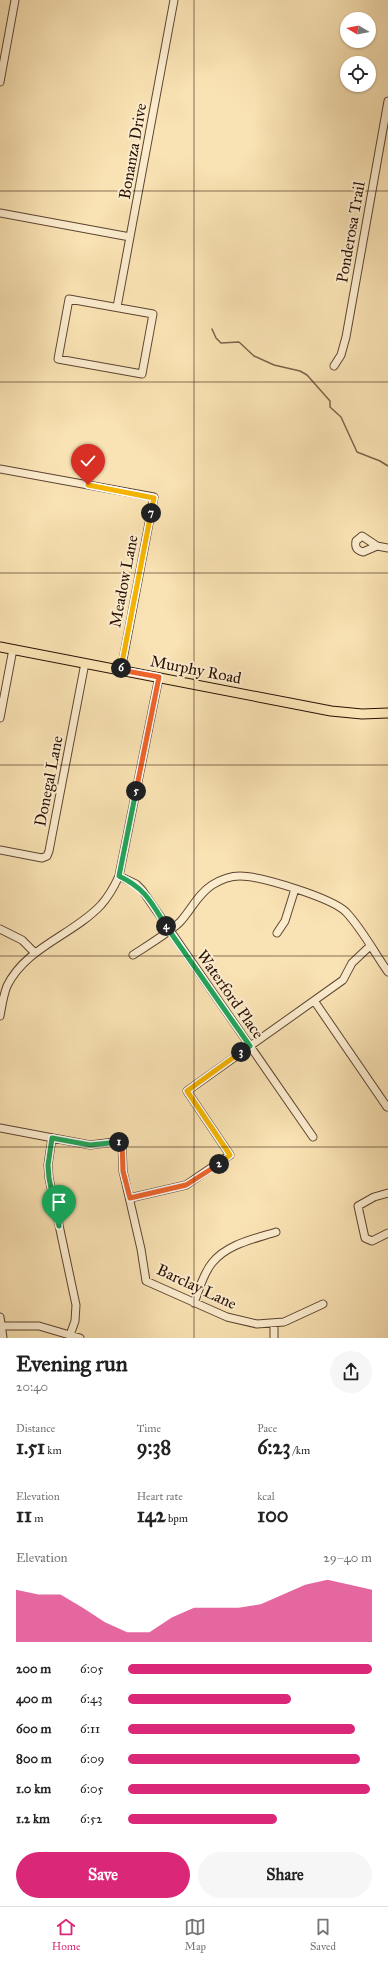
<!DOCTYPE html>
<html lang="en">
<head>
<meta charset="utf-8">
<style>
  body { margin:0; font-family:"IM FELL Great Primer",serif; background:#f6f6f6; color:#222; height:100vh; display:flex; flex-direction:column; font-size:15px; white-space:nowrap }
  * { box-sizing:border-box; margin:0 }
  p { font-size:13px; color:#767676 }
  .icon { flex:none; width:22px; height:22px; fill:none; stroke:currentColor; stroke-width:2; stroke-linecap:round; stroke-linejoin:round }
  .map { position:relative; height:1338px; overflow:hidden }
  .side { display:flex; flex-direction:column; background:#fff; flex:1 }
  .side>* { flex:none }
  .needle { width:26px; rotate:280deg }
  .tools { position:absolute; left:340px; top:12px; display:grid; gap:8px }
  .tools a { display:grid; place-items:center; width:36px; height:36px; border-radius:50%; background:#fff; box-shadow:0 1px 3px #0004; font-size:20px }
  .pin { position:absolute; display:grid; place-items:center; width:34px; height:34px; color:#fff; margin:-41px -17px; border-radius:50% 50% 50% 0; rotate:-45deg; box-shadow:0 0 4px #0007 }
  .pin .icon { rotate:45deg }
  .km { position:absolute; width:20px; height:20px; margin:-10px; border-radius:50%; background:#222; color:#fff; font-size:11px; line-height:20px; text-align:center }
  .round { display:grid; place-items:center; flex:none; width:42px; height:42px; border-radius:21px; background:#f6f6f6 }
  .head { display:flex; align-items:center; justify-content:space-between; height:68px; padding:0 16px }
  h1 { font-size:22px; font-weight:700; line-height:30px }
  .metrics { display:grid; grid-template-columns:repeat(3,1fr); gap:6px; height:68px; padding:4px 16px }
  .metrics div { display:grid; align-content:center }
  .metrics b { font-size:20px; font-weight:700 }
  .metrics small { font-size:11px; font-weight:400 }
  .metrics p { font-size:11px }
  .chart { height:112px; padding:8px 16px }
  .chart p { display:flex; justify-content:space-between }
  .chart svg { width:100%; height:72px; margin-top:4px; fill:#db2777; opacity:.7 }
  .action { display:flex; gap:8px; margin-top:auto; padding:8px 16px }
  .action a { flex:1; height:46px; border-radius:24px; background:#db2777; color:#fff; font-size:16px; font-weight:700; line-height:46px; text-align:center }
  .action a+a { background:#f6f6f6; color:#222 }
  ul { padding:0 16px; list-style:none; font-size:13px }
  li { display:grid; grid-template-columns:64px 48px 1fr; align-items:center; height:30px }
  li i { height:10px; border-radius:5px; background:#db2777 }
  .tab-bar { display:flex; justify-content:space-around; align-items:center; height:56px; border-top:1px solid #e0e0e0; background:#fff; font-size:11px; color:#767676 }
  .tab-bar a { display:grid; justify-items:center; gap:2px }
  .tab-bar .on { color:#db2777 }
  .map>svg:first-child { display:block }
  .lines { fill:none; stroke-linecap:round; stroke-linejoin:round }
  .stream { stroke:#7b634a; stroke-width:1.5 }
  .minor-casing { stroke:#5d4430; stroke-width:9 }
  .major-casing { stroke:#291004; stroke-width:11 }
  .minor { stroke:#fbecce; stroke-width:7 }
  .major { stroke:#f9e2b3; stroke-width:9 }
  .split-1-casing { stroke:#fff; stroke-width:8 }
  .split-2-casing { stroke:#fff; stroke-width:8 }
  .split-3-casing { stroke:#fff; stroke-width:8 }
  .split-4-casing { stroke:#fff; stroke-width:8 }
  .split-5-casing { stroke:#fff; stroke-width:8 }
  .split-6-casing { stroke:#fff; stroke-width:8 }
  .split-7-casing { stroke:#fff; stroke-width:8 }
  .split-8-casing { stroke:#fff; stroke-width:8 }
  .split-1 { stroke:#22a559; stroke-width:5 }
  .split-2 { stroke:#f0652b; stroke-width:5 }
  .split-3 { stroke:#f5b400; stroke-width:5 }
  .split-4 { stroke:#22a559; stroke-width:5 }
  .split-5 { stroke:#22a559; stroke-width:5 }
  .split-6 { stroke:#f0652b; stroke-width:5 }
  .split-7 { stroke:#f5b400; stroke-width:5 }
  .split-8 { stroke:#f5b400; stroke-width:5 }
  .grid { fill:none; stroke:#291004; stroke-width:1; stroke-opacity:0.55 }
  .labels { text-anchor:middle; stroke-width:4; stroke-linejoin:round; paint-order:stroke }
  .street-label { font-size:16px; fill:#291004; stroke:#fbecce }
</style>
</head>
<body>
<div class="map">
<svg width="388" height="1338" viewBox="0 0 388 1338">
  <rect width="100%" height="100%" fill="#f9e2b3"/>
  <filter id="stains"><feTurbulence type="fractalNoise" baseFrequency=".005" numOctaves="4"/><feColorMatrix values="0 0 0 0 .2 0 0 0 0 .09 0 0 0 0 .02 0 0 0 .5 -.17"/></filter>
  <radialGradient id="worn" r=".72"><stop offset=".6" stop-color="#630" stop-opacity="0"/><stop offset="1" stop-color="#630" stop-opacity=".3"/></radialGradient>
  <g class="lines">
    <path class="stream" d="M212,329L216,338L221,343L239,342L254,356L274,365L300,371L307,375L330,401V407L341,417L357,452L380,461L388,466"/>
    <defs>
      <path id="minor" d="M0,82L15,0
        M0,213L130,237
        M69,299L153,314L142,374L58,359Z
        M117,307L174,0
        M334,366L341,355L346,337L388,101
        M0,469L154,497L121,670
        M377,546L363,552C356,550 355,547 356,541L362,536L377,546L388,548
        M0,718L13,649
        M0,850L42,858L47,856L49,851L85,663
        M119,876L136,884L142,890L313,1137
        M0,929L22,940L35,953
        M277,933L285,921L295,889
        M133,955C145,947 170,932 180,922C191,910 198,894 212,885C220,880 230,876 240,876C261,876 332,898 346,912C362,929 374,952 388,972
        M315,1002L387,1107
        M0,1016C2,1006 3,996 7,986C26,947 73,935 101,905C109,896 114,887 119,876L159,677
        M0,1128L90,1145L122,1141L123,1171L141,1249L146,1281L227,1317L257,1324L284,1322L323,1304
        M52,1138L48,1165L49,1178L76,1305L75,1321L70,1335
        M388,1193L374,1197L358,1206L365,1238L372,1241L388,1233
        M130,1198L186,1185L230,1155L187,1091L343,980L352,963L370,946
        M194,1303C199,1290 203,1274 212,1263C227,1244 254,1239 276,1232
        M0,1317L3,1338
        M2,1326H39L80,1338
        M274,1338V1324"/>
      <path id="major" d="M0,647L331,711L362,714L388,713"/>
    </defs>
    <use href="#minor" class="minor-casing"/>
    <use href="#major" class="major-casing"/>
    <use href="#minor" class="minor"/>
    <use href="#major" class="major"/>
  </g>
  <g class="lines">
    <defs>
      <path id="split-1" d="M59,1226L49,1178L48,1165L52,1138L90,1145L119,1142"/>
      <path id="split-2" d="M119,1142L122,1141L123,1171L130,1198L186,1185L219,1164"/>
      <path id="split-3" d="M219,1164L230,1155L187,1091L241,1052"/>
      <path id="split-4" d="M166,926L250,1046L241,1052"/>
      <path id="split-5" d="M136,791L119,876C146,889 151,902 166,926"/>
      <path id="split-6" d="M121,668V670L159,677L136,791"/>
      <path id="split-7" d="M121,668L151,513"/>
      <path id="split-8" d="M88,485L154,498L151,513"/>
    </defs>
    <use href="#split-1" class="split-1-casing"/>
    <use href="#split-2" class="split-2-casing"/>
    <use href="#split-3" class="split-3-casing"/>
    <use href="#split-4" class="split-4-casing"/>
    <use href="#split-5" class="split-5-casing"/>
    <use href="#split-6" class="split-6-casing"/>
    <use href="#split-7" class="split-7-casing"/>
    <use href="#split-8" class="split-8-casing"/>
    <use href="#split-1" class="split-1"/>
    <use href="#split-2" class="split-2"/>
    <use href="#split-3" class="split-3"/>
    <use href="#split-4" class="split-4"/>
    <use href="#split-5" class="split-5"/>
    <use href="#split-6" class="split-6"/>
    <use href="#split-7" class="split-7"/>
    <use href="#split-8" class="split-8"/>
  </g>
  <path class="grid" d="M194,0V1338M0,191H388M0,382H388M0,573H388M0,765H388M0,956H388M0,1147H388"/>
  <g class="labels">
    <g class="street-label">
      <text transform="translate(132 151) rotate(-80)" y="6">Bonanza Drive</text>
      <text transform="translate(350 232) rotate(-80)" y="6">Ponderosa Trail</text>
      <text transform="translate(123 581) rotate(-79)" y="6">Meadow Lane</text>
      <text transform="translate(196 669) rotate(11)" y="6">Murphy Road</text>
      <text transform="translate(48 781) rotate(-79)" y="6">Donegal Lane</text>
      <text transform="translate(231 994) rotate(55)" y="6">Waterford Place</text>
      <text transform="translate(197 1286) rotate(25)" y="6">Barclay Lane</text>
    </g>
  </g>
  <rect width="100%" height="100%" filter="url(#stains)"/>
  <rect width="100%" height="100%" fill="url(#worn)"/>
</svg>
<div class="tools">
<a><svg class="needle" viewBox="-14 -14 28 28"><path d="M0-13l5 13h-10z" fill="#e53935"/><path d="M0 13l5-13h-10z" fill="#767676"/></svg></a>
<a><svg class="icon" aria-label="locate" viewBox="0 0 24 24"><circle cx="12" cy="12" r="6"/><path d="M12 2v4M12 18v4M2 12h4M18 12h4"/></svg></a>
</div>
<div class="pin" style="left:59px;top:1226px;background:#1e9e55"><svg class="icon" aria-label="arrive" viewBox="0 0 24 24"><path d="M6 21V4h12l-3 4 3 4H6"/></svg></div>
<div class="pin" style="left:88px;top:485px;background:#d93025"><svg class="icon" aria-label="check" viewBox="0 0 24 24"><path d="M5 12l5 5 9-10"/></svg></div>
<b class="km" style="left:119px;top:1142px">1</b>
<b class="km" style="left:219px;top:1164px">2</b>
<b class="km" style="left:241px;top:1052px">3</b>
<b class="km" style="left:166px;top:926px">4</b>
<b class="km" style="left:136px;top:791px">5</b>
<b class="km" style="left:121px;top:668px">6</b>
<b class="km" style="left:151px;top:513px">7</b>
</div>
<section class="side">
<div class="head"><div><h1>Evening run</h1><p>20:40</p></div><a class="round"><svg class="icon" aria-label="share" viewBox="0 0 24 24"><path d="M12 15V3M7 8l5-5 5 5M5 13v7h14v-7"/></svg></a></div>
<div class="metrics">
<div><p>Distance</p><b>1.51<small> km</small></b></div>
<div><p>Time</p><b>9:38</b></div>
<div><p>Pace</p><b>6:23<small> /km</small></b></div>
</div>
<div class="metrics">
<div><p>Elevation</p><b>11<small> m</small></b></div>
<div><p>Heart rate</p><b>142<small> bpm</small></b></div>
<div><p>kcal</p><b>100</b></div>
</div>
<div class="chart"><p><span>Elevation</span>29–40 m</p>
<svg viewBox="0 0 160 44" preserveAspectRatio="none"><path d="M0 44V12L10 15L20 15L30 23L40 32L50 38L60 38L70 29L80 23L90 23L100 23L110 21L120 15L130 9L140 6L150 9L160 12V44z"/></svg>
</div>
<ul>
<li><b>200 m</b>6:05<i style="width:100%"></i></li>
<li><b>400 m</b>6:43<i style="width:67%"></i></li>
<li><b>600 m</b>6:11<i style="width:93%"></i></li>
<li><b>800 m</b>6:09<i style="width:95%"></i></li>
<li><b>1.0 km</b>6:05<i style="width:99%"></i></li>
<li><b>1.2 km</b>6:52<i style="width:61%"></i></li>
</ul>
<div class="action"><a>Save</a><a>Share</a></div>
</section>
<nav class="tab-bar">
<a class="on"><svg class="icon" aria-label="home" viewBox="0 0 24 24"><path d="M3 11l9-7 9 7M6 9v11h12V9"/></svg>Home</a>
<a><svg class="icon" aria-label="map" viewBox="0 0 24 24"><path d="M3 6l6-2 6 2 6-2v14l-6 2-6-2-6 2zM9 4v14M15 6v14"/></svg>Map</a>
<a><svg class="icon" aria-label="saved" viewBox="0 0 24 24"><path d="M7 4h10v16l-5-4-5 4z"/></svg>Saved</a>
</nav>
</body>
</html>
